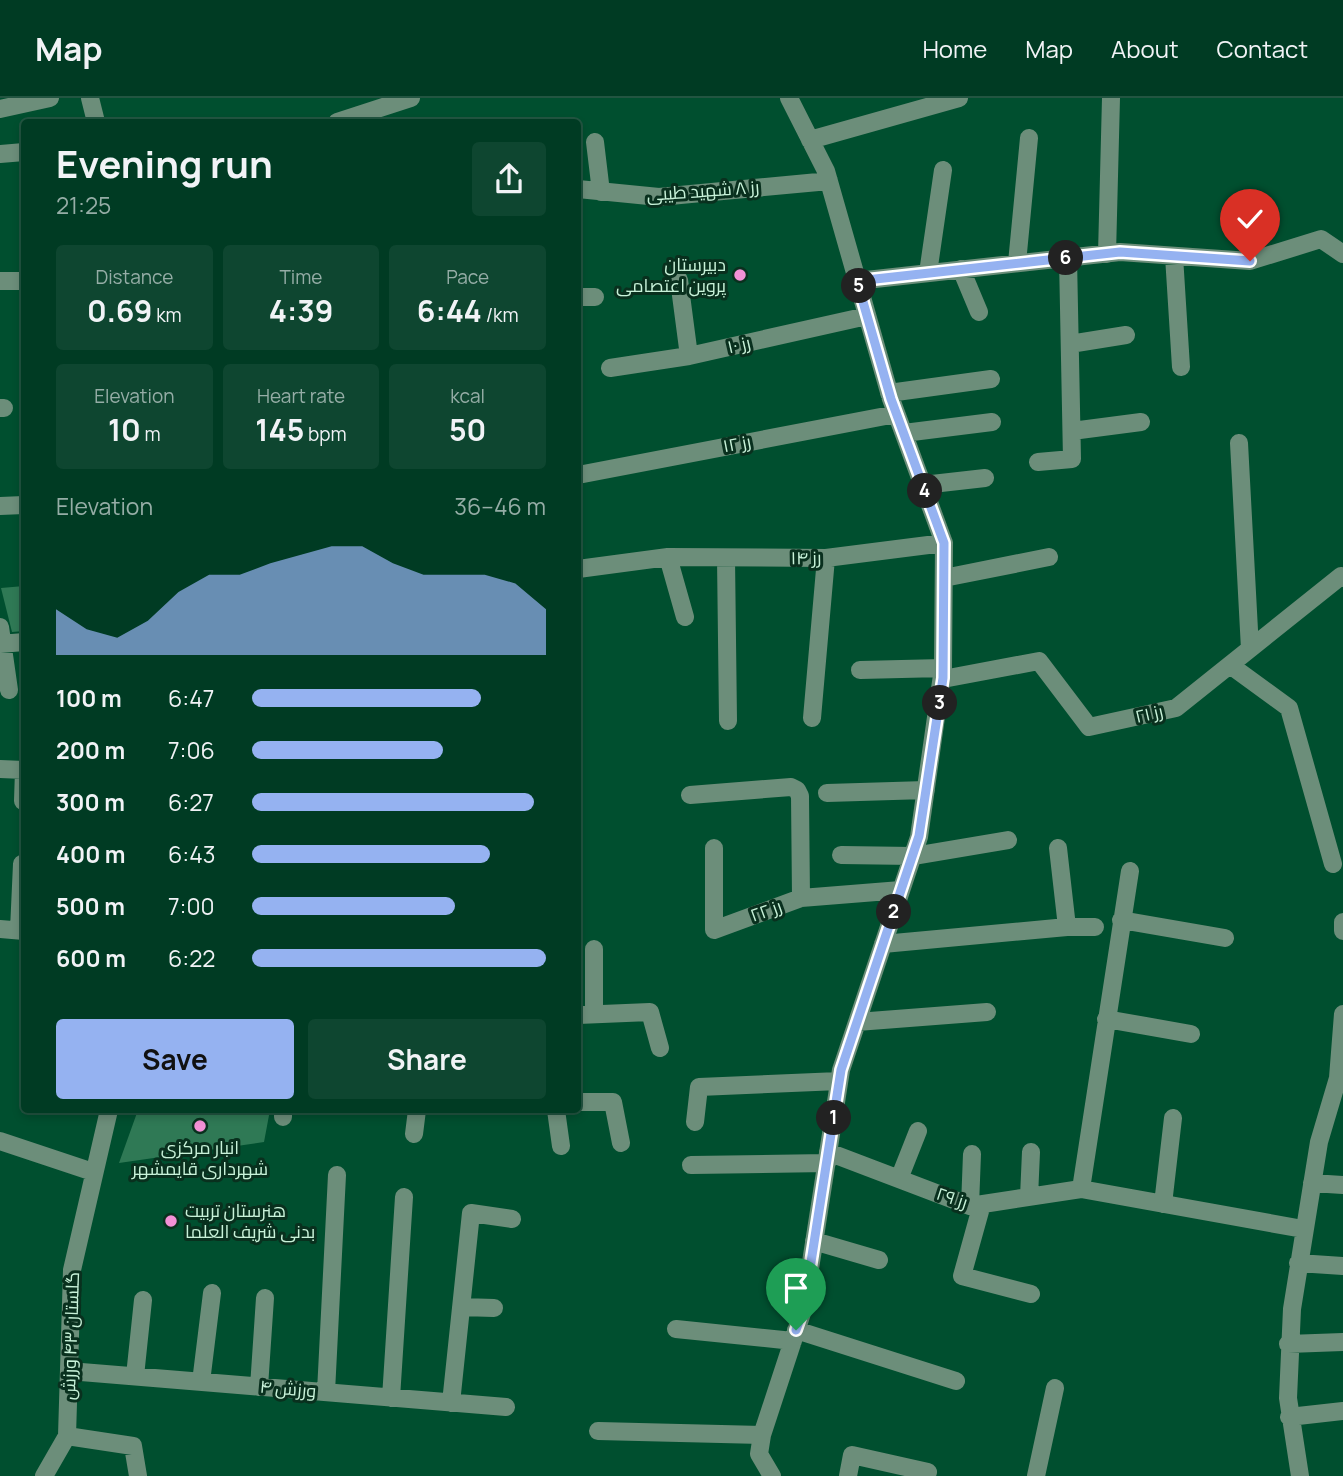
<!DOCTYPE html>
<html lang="en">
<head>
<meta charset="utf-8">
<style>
  body { margin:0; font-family:Manrope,Cairo,sans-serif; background:#0e4630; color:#f1f3f6; height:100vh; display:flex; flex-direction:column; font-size:26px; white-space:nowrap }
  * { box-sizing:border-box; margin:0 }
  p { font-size:23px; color:#95ada6 }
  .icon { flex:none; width:38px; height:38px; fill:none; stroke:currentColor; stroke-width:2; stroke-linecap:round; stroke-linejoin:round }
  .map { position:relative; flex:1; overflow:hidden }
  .panel { position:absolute; left:21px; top:21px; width:560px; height:994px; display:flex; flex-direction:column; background:#003b23; border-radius:7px; box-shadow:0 4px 10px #0003,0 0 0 2px #225541 }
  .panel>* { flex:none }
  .pin { position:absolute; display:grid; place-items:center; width:60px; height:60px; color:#fff; margin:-72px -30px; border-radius:50% 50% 50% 0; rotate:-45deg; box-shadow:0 0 7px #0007 }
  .pin .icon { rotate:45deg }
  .km { position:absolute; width:35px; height:35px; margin:-18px; border-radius:50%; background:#222; color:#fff; font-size:19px; line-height:35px; text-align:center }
  .round { display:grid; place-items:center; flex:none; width:74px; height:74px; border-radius:7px; background:#0e4630 }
  .overview { display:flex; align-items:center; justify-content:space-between; height:119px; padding:0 35px }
  h1 { font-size:38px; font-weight:700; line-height:52px }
  .figures { display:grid; grid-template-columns:repeat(3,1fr); gap:10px; height:119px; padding:7px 35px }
  .figures div { display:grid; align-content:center; border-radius:7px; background:#0e4630; text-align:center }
  .figures b { font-size:30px; font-weight:700 }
  .figures small { font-size:19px; font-weight:400 }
  .figures p { font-size:19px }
  .chart { height:196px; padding:14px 35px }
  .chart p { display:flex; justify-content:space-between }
  .chart svg { width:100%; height:126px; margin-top:7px; fill:#95b2f1; opacity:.7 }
  .action { display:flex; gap:14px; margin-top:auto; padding:14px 35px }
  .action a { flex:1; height:80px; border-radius:7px; background:#95b2f1; color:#111; font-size:28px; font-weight:700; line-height:80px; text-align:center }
  .action a+a { background:#0e4630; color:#f1f3f6 }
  ul { padding:0 35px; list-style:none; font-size:23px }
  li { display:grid; grid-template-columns:112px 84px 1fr; align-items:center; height:52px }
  li i { height:18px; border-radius:9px; background:#95b2f1 }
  header { display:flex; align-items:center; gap:42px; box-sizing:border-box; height:98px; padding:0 35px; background:#003b23; border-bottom:2px solid #225541 }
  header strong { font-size:33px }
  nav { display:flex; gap:38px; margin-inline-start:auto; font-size:24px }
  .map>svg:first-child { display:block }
  .building { fill:#2f7955 }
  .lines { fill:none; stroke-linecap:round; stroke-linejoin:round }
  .minor { stroke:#6c8e7a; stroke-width:18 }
  .route-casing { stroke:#fff; stroke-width:14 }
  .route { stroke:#95b2f1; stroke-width:9 }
  .poi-dot { fill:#f391d6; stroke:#09301e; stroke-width:2.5 }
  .labels { text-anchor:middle; stroke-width:6; stroke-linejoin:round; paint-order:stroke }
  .street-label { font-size:18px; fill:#c8f2d9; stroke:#09301e }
  .poi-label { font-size:18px; fill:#c8f2d9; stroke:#09301e; text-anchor:end }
</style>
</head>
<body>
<header>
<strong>Map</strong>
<nav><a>Home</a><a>Map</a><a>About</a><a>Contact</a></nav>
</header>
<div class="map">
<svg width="1343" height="1378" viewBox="0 0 1343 1378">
  <rect width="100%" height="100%" fill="#004f2f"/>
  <path class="building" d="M24,488V533L12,534L1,490Z
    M138,1012H270L264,1044L119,1065Z"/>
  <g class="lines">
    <path class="minor" d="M90,0L96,24
      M0,11L50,0
      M337,24L411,0
      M810,42L959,0
      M595,44L601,94
      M0,56L24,54
      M578,91L659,99L829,83
      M1107,156L1111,0
      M1174,158L1181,269
      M1017,165L1029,40
      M961,171L979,214
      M928,175L943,72
      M679,182L689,258
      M0,183H23
      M857,183L1120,154L1250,163L1321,141L1343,156
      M578,199H595
      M1070,246L1126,237
      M610,270L689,258L867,218
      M889,295L991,281
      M0,310H4
      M1072,333L1141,324
      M904,335L992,324
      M1239,345L1250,551
      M1038,364L1072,361L1068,160
      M578,377L896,316
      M923,387L985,380
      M0,408L24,407
      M668,459L685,519
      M726,460L728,623
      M578,471L668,459L826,460L944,445
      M944,480L1049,459
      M0,529L9,592
      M0,546L24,544
      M1230,567L1289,610L1333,766
      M860,572L943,570
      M943,581L1039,563L1089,629L1176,610L1341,478L1343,480
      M812,620L826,460
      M0,671L24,672
      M827,695L926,692
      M690,697L791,689L797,692L800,698L801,800
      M23,703L24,672
      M714,750V832L801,800L901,792
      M1058,750L1067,829
      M841,757L913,758L1008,742
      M1121,822L1225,840
      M1343,824V833
      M0,831L24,833
      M19,832L22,766
      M883,846L1067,829H1095
      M594,851V916
      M578,917L650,914L660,950
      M1106,921L1191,936
      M857,924L987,914
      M578,1004H613L621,1045
      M283,1012V1019
      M556,1012L561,1048
      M695,1024L699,989L839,983
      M414,1036L417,1012
      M0,1043L93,1074
      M828,1054L970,1108L1081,1091L1303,1131
      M691,1067L827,1065
      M899,1081L918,1033
      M1312,1085L1343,1087
      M1081,1091L1130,773
      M1029,1099L1031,1054
      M982,1106L962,1178L1031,1196
      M1163,1106L1173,1020
      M970,1108L972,1056
      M814,1143L879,1162
      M1298,1165L1343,1168
      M461,1209L494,1210
      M676,1231L793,1243
      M796,1232L956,1283
      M1288,1246L1343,1244
      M69,1273L506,1309
      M135,1278L143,1202
      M201,1284L212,1195
      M259,1289L265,1200
      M326,1294L337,1077
      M391,1300L404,1099
      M451,1305L471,1115L512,1121
      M1289,1319L1343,1313
      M598,1333L762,1337
      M67,1338L133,1348L138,1378
      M44,1378L67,1338L72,1172L109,1012
      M772,1378L759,1356L762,1337L804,1209L841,972L919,739L943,570L944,445L891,301L826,73L789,0
      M848,1378L852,1357L928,1374
      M1036,1378L1055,1290
      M1300,1378L1288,1300L1292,1211L1319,1044L1338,980L1343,916"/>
  </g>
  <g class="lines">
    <defs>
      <path id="route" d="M796,1232L804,1209L841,972L919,738L943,580L944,445L891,301L857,183L1120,154L1250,163"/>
    </defs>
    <use href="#route" class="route-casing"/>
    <use href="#route" class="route"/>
  </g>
  <g class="poi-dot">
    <circle cx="740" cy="177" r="7"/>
    <circle cx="200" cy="1028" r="7"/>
    <circle cx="171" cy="1123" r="7"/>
  </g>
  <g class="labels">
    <g class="street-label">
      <text transform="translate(703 93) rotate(-4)" y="6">رز ۸ شهید طیبی</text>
      <text transform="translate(739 247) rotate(-13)" y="6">رز ۱۰</text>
      <text transform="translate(737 346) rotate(-11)" y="6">رز ۱۲</text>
      <text transform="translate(806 460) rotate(-1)" y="6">رز ۱۴</text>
      <text transform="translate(1149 616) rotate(-13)" y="6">رز ۲۱</text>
      <text transform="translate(766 813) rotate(-20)" y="6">رز ۲۲</text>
      <text transform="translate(952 1100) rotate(18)" y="6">رز ۲۹</text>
      <text transform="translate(71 1238) rotate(-88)" y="6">گلستان ۴۳ ورزش</text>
      <text transform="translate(288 1291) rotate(5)" y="6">ورزش ۴</text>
    </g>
    <g class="poi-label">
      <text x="726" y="173">دبیرستان<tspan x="726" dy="21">پروین اعتصامی</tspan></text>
      <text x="200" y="1056" text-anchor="middle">انبار مرکزی<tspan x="200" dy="21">شهرداری قایمشهر</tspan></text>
      <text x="185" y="1119" text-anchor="start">هنرستان تربیت<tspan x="185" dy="21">بدنی شریف العلما</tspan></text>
    </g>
  </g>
</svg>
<div class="pin" style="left:796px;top:1232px;background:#1e9e55"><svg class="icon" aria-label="arrive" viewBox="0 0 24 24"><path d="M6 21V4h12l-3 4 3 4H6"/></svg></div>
<div class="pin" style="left:1250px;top:163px;background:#d93025"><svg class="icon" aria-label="check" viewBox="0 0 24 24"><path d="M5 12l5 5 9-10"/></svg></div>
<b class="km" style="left:834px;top:1020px">1</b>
<b class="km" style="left:894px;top:814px">2</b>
<b class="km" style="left:940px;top:605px">3</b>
<b class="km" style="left:925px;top:393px">4</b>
<b class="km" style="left:859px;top:188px">5</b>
<b class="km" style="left:1066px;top:160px">6</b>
<section class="panel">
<div class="overview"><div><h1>Evening run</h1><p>21:25</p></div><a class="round"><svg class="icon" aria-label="share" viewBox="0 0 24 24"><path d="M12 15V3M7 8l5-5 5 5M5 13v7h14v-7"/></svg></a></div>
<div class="figures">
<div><p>Distance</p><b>0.69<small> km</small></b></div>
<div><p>Time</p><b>4:39</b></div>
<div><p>Pace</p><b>6:44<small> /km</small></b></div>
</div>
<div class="figures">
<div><p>Elevation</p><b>10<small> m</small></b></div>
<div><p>Heart rate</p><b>145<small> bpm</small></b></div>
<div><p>kcal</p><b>50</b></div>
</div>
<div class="chart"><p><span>Elevation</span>36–46 m</p>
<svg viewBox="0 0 160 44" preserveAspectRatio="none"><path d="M0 44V28L10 35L20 38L30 32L40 22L50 16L60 16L70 12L80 9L90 6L100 6L110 12L120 16L130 16L140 16L150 19L160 28V44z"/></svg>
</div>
<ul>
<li><b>100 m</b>6:47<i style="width:78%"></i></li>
<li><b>200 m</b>7:06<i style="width:65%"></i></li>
<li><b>300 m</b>6:27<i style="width:96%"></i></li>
<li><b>400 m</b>6:43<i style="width:81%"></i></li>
<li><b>500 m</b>7:00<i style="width:69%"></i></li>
<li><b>600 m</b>6:22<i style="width:100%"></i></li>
</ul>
<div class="action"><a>Save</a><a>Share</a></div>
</section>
</div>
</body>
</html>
